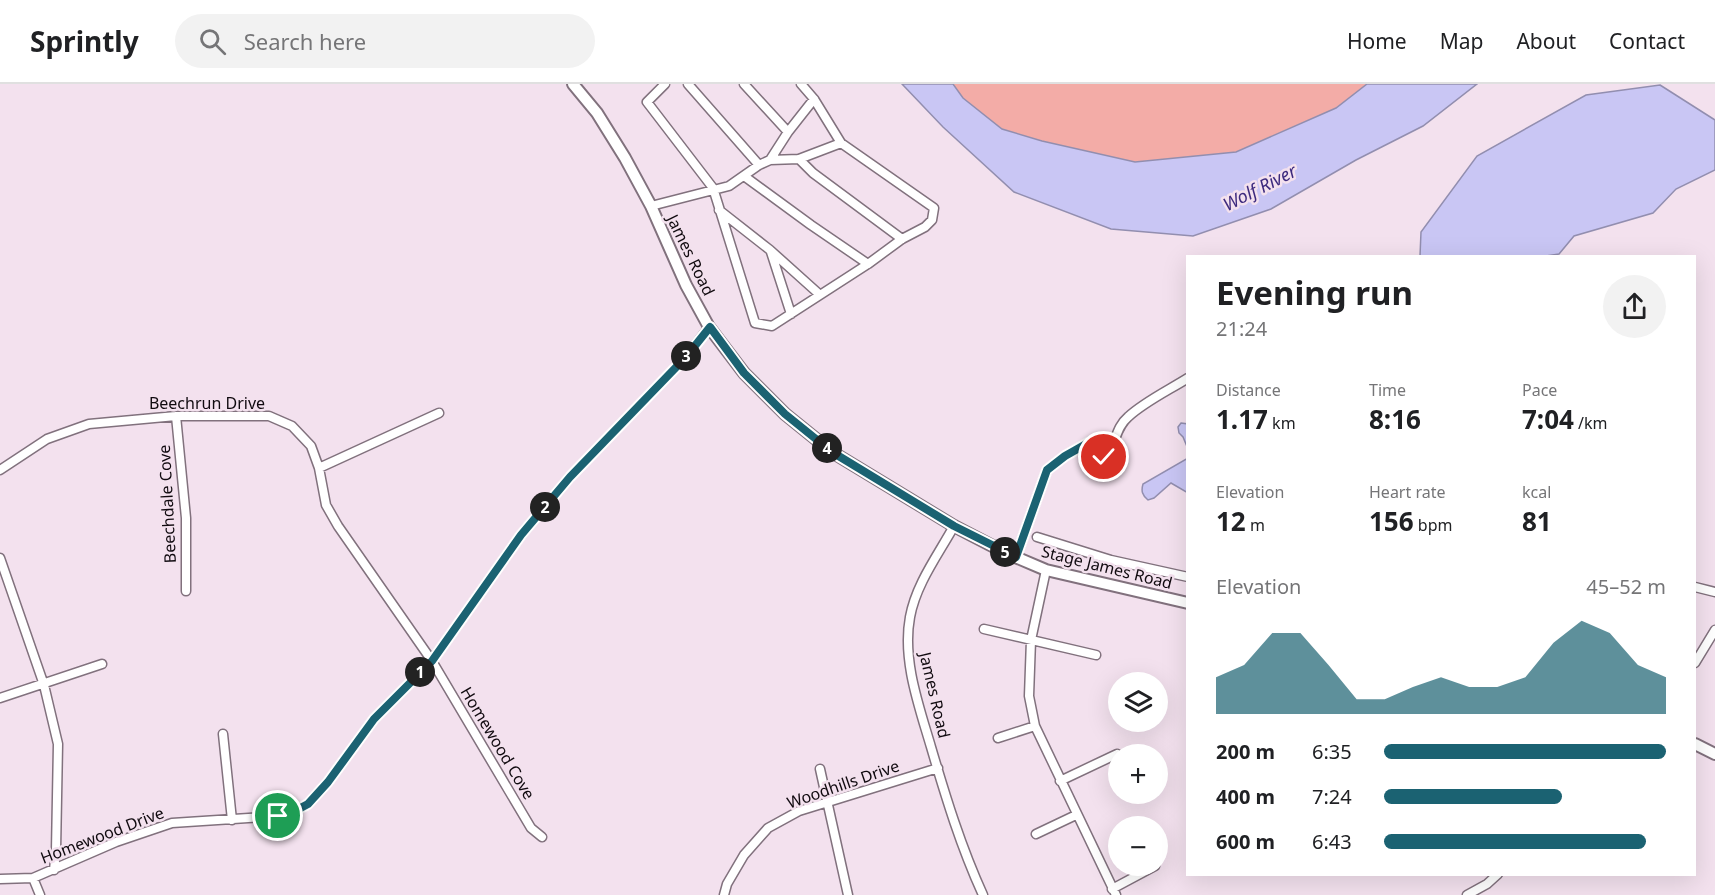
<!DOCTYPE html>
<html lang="en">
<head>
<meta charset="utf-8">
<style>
  body { margin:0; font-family:"Noto Sans",sans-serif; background:#f2f2f2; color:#202124; height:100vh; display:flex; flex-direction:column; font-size:22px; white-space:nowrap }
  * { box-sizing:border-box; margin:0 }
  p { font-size:20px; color:#757577 }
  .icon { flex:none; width:33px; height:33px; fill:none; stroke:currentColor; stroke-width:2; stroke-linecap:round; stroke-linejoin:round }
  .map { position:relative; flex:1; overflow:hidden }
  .side { position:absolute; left:1186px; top:171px; width:510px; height:621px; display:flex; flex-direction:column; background:#fff; border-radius:0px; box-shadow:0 6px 24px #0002 }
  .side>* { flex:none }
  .buttons { position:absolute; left:1108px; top:588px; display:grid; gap:12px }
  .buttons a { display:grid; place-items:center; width:60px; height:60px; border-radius:50%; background:#fff; box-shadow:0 6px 24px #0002; font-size:30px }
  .pin { position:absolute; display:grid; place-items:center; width:51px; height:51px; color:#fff; margin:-26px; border:3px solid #fff; border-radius:50%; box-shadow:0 2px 6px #0007 }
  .km { position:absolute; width:30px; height:30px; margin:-15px; border-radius:50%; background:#222; color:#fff; font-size:16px; line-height:30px; text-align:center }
  .round { display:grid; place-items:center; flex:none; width:63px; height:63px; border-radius:32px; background:#f2f2f2 }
  .summary { display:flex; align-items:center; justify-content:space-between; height:102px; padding:0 30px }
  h1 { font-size:33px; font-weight:700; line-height:45px }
  .stats { display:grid; grid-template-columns:repeat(3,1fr); gap:9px; height:102px; padding:6px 30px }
  .stats div { display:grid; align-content:center }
  .stats b { font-size:26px; font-weight:700 }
  .stats small { font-size:16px; font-weight:400 }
  .stats p { font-size:16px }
  .chart { height:168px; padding:12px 30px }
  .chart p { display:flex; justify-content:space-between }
  .chart svg { width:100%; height:108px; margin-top:6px; fill:#1b6272; opacity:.7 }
  ul { padding:0 30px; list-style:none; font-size:20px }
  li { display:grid; grid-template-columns:96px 72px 1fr; align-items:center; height:45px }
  li i { height:15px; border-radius:8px; background:#1b6272 }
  header { display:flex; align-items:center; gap:36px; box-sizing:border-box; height:84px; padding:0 30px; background:#fff; border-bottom:2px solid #e0e0e0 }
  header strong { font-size:28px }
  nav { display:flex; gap:33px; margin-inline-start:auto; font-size:21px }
  .search { width:420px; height:54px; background:#f2f2f2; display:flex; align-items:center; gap:15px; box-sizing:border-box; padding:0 21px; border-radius:33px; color:#757577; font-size:22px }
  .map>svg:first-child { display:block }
  .green { fill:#f3aca7 }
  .water { fill:#c9c6f4; stroke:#928eaf; stroke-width:1.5 }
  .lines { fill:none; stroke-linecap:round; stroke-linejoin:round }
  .minor-casing { stroke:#81717d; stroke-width:11 }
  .major-casing { stroke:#81717d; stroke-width:14 }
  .minor { stroke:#fff; stroke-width:8 }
  .major { stroke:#fff; stroke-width:10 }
  .route-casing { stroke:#fff; stroke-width:12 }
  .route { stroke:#1b6272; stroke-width:8 }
  .labels { text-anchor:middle; stroke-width:5; stroke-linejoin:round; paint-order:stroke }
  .street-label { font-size:16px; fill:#100a0f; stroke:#f3e1ee }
  .water-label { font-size:18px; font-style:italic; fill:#3d2a7e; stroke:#f3e1ee }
</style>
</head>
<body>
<header>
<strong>Sprintly</strong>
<div class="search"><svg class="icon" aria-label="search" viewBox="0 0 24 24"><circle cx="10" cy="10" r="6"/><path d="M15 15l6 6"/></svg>Search here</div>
<nav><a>Home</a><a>Map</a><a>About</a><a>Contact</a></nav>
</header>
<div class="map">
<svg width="1715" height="811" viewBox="0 0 1715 811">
  <rect width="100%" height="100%" fill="#f3e1ee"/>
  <path class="green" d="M953,0H1367L1336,24L1236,68L1135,78L1042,57L1002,45L963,14Z"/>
  <path class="water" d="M902,0H953L963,14L1002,45L1042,57L1135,78L1236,68L1336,24L1367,0H1477L1423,42L1356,76L1271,125L1193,152L1111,145L1014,108L943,43Z
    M1660,1L1715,36V86L1676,105L1653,129L1574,152L1559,170L1546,172H1420L1421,148L1477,72L1586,11Z
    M1181,339L1188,340V365L1183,353L1179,349L1178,343Z
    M1188,374V409L1171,399L1154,414L1148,416C1142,411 1141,407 1143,400Z"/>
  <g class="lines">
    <defs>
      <path id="minor" d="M665,0L647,18L713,104L755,239L772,242L868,180L902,155L925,143L932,136L934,124L841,59L814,15L801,0
        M688,0L759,81
        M744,0L788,48
        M799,75L813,89L902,155
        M770,76L799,75L841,59
        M744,92L811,141L868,180
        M651,122L729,102L759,81L770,76L788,48L814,15
        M719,126L770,166L819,210
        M771,168L791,230
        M176,332L186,434V507
        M319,384L439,329
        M0,386L47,355L89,340L176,332H269L292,342L311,362L319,384L326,421L338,442L432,577L531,744L542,753
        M954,442C938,471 916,500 910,533C902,576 919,622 931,663C946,714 961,763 983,811
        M1037,453L1111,476L1188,493
        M1016,473L1047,386L1065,372L1088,359L1100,372L1104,373C1117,362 1114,345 1128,333C1144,318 1169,306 1188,294
        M0,474L44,601L58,660L56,767L54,786
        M1046,486L1031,556L1029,612L1035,642L1116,811
        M1695,503L1715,508
        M984,545L1096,571
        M1695,579L1715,546
        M0,614L102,580
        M223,650L232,736
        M998,654L1035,642
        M820,685L848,811
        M1060,697L1117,670
        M1036,750L1076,731
        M33,794L40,811
        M0,795L33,794L116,758L172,739L278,732L293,728L308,720L328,698L374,635L432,577L521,451L570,393L686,273L709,243
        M1112,805L1155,782
        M724,811L727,800L744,771L768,744L799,727L938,684
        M1467,811L1487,800L1498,790"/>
      <path id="major" d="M573,0L597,29L625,74L651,122L686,201L709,243L744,289L785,330L832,368L954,442L1006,469L1046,486L1188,519
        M1695,660L1715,670"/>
    </defs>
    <use href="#minor" class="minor-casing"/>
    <use href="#major" class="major-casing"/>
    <use href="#minor" class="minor"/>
    <use href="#major" class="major"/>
  </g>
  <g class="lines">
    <defs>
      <path id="route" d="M278,732L293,728L308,720L328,698L374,635L432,577L521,451L570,393L686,273L710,243L744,289L785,330L832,368L954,442L1016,473L1047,386L1065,372L1088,359L1100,372L1104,373"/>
    </defs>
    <use href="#route" class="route-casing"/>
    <use href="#route" class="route"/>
  </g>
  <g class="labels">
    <g class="street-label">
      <text transform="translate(691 171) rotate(64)" y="6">James Road</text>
      <text x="207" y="325">Beechrun Drive</text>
      <text transform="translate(167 420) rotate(-93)" y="6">Beechdale Cove</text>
      <text transform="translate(1107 483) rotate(14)" y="6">Stage James Road</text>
      <text transform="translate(935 611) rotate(77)" y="6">James Road</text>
      <text transform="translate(498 659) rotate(59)" y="6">Homewood Cove</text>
      <text transform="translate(843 700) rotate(-19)" y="6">Woodhills Drive</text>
      <text transform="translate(102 751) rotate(-21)" y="6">Homewood Drive</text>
    </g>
    <g class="water-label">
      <text transform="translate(1260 104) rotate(-27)" y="6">Wolf River</text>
    </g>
  </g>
</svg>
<div class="buttons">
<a><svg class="icon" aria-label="layers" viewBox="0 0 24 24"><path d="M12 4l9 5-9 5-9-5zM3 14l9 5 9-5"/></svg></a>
<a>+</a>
<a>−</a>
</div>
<div class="pin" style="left:278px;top:732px;background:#1e9e55"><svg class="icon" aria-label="arrive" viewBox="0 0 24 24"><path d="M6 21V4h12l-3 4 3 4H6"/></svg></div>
<div class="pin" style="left:1104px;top:373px;background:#d93025"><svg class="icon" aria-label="check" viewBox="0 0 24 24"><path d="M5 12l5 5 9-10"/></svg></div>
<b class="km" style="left:420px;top:588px">1</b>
<b class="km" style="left:545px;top:423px">2</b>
<b class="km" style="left:686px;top:272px">3</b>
<b class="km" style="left:827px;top:364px">4</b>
<b class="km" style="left:1005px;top:468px">5</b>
<section class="side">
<div class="summary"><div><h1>Evening run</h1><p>21:24</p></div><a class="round"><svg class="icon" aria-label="share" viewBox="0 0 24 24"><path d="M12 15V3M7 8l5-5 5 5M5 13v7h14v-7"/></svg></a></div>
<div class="stats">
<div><p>Distance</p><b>1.17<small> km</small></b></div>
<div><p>Time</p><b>8:16</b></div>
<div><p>Pace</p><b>7:04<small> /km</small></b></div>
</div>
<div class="stats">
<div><p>Elevation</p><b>12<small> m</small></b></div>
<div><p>Heart rate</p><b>156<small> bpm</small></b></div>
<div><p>kcal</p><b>81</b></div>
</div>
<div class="chart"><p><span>Elevation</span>45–52 m</p>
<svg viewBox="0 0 160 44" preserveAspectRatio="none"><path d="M0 44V29L10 24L20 11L30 11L40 24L50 38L60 38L70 33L80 29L90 33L100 33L110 29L120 15L130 6L140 11L150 24L160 29V44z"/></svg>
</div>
<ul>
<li><b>200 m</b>6:35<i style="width:100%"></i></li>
<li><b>400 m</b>7:24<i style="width:63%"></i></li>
<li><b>600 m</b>6:43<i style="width:93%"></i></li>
</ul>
</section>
</div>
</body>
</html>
